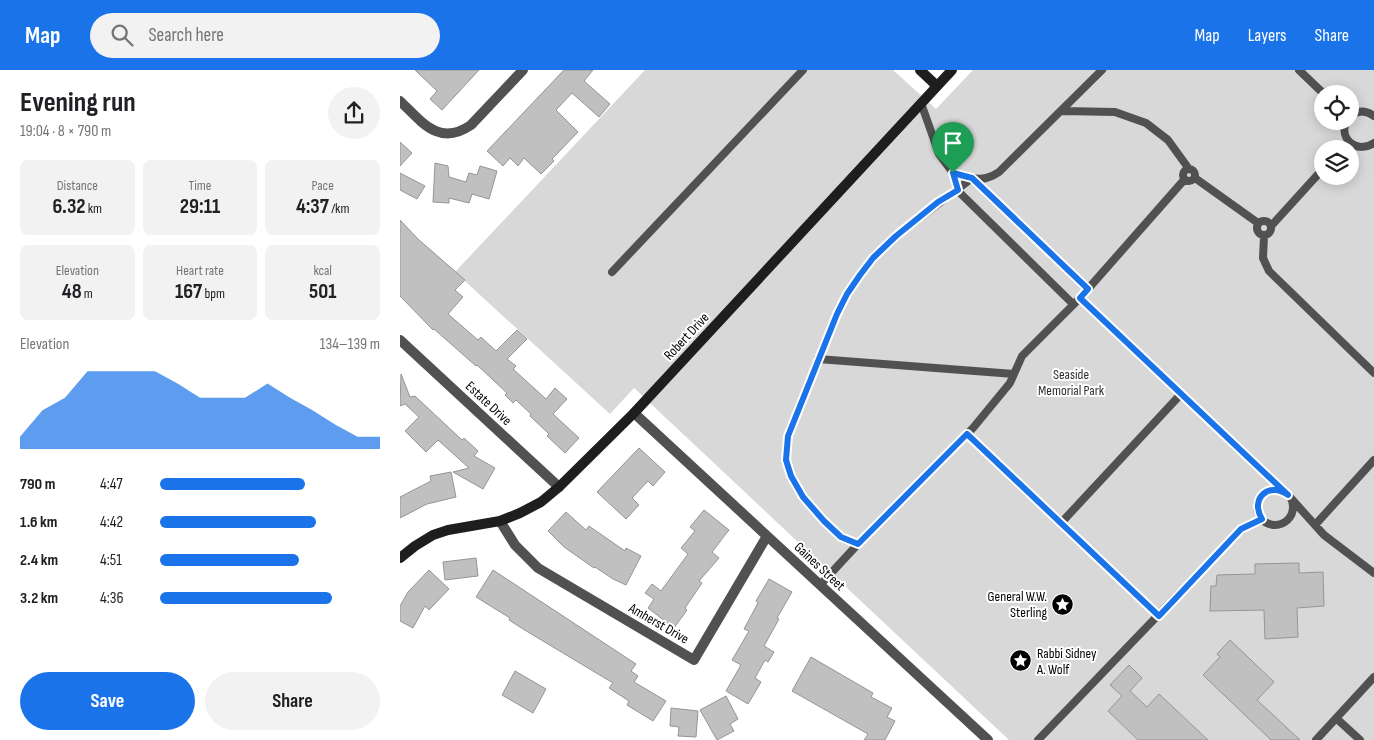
<!DOCTYPE html>
<html lang="en">
<head>
<meta charset="utf-8">
<style>
  body { margin:0; font-family:"Sofia Sans Condensed",sans-serif; background:#f2f2f2; color:#202124; height:100vh; display:flex; flex-direction:column; font-size:19px; white-space:nowrap }
  * { box-sizing:border-box; margin:0 }
  p { font-size:16px; color:#757577 }
  .icon { flex:none; width:28px; height:28px; fill:none; stroke:currentColor; stroke-width:2; stroke-linecap:round; stroke-linejoin:round }
  .map { position:relative; flex:1; overflow:hidden }
  .side { display:flex; flex-direction:column; background:#fff; width:400px }
  .side>* { flex:none }
  .fabs { position:absolute; left:914px; top:15px; display:grid; gap:10px }
  .fabs a { display:grid; place-items:center; width:45px; height:45px; border-radius:50%; background:#fff; box-shadow:0 2px 12px #0003; font-size:25px }
  .pin { position:absolute; display:grid; place-items:center; width:42px; height:42px; color:#fff; margin:-51px -21px; border-radius:50% 50% 50% 0; rotate:-45deg; box-shadow:0 0 5px #0007 }
  .pin .icon { rotate:45deg }
  .round { display:grid; place-items:center; flex:none; width:52px; height:52px; border-radius:26px; background:#f2f2f2 }
  .head { display:flex; align-items:center; justify-content:space-between; height:85px; padding:0 20px }
  h1 { font-size:28px; font-weight:700; line-height:38px }
  .metrics { display:grid; grid-template-columns:repeat(3,1fr); gap:8px; height:85px; padding:5px 20px }
  .metrics div { display:grid; align-content:center; border-radius:8px; background:#f2f2f2; text-align:center }
  .metrics b { font-size:21px; font-weight:700 }
  .metrics small { font-size:14px; font-weight:400 }
  .metrics p { font-size:14px }
  .chart { height:140px; padding:10px 20px }
  .chart p { display:flex; justify-content:space-between }
  .chart svg { width:100%; height:90px; margin-top:5px; fill:#1a73e8; opacity:.7 }
  .primary-button { display:flex; gap:10px; margin-top:auto; padding:10px 20px }
  .primary-button a { flex:1; height:58px; border-radius:30px; background:#1a73e8; color:#fff; font-size:20px; font-weight:700; line-height:58px; text-align:center }
  .primary-button a+a { background:#f2f2f2; color:#202124 }
  ul { padding:0 20px; list-style:none; font-size:16px }
  li { display:grid; grid-template-columns:80px 60px 1fr; align-items:center; height:38px }
  li i { height:12px; border-radius:6px; background:#1a73e8 }
  header { display:flex; align-items:center; gap:30px; box-sizing:border-box; height:70px; padding:0 25px; background:#1a73e8; color:#fff }
  header strong { font-size:24px }
  nav { display:flex; gap:28px; margin-inline-start:auto; font-size:18px }
  .search { width:350px; height:45px; background:#f2f2f2; display:flex; align-items:center; gap:12px; box-sizing:border-box; padding:0 18px; border-radius:28px; color:#757577; font-size:19px }
  main { display:flex; flex:1; min-height:0 }
  .map>svg:first-child { display:block }
  .green { fill:#d8d8d8; fill-rule:evenodd }
  .building { fill:#c0c0c0; stroke:#959595 }
  .lines { fill:none; stroke-linecap:round; stroke-linejoin:round }
  .lane { stroke:#515151; stroke-width:8 }
  .street { stroke:#515151; stroke-width:10 }
  .secondary { stroke:#1e1e1e; stroke-width:10 }
  .route-casing { stroke:#fff; stroke-width:10 }
  .route { stroke:#1a73e8; stroke-width:6 }
  .labels { text-anchor:middle; stroke-width:4; stroke-linejoin:round; paint-order:stroke }
  .street-label { font-size:14px; fill:#000; stroke:#fff }
  .park-label { font-size:14px; fill:#2f2f2f; stroke:#fff }
  .poi-label { font-size:14px; fill:#000; stroke:#fff; text-anchor:end }
</style>
</head>
<body>
<header>
<strong>Map</strong>
<div class="search"><svg class="icon" aria-label="search" viewBox="0 0 24 24"><circle cx="10" cy="10" r="6"/><path d="M15 15l6 6"/></svg>Search here</div>
<nav><a>Map</a><a>Layers</a><a>Share</a></nav>
</header>
<main>
<section class="side">
<div class="head"><div><h1>Evening run</h1><p>19:04 · 8 × 790 m</p></div><a class="round"><svg class="icon" aria-label="share" viewBox="0 0 24 24"><path d="M12 15V3M7 8l5-5 5 5M5 13v7h14v-7"/></svg></a></div>
<div class="metrics">
<div><p>Distance</p><b>6.32<small> km</small></b></div>
<div><p>Time</p><b>29:11</b></div>
<div><p>Pace</p><b>4:37<small> /km</small></b></div>
</div>
<div class="metrics">
<div><p>Elevation</p><b>48<small> m</small></b></div>
<div><p>Heart rate</p><b>167<small> bpm</small></b></div>
<div><p>kcal</p><b>501</b></div>
</div>
<div class="chart"><p><span>Elevation</span>134–139 m</p>
<svg viewBox="0 0 160 44" preserveAspectRatio="none"><path d="M0 44V38L10 25L20 19L30 6L40 6L50 6L60 6L70 12L80 19L90 19L100 19L110 12L120 19L130 25L140 32L150 38L160 38V44z"/></svg>
</div>
<ul>
<li><b>790 m</b>4:47<i style="width:66%"></i></li>
<li><b>1.6 km</b>4:42<i style="width:71%"></i></li>
<li><b>2.4 km</b>4:51<i style="width:63%"></i></li>
<li><b>3.2 km</b>4:36<i style="width:78%"></i></li>
</ul>
<div class="primary-button"><a>Save</a><a>Share</a></div>
</section>
<div class="map">
<svg width="974" height="670" viewBox="0 0 974 670">
  <rect width="100%" height="100%" fill="#fff"/>
  <path class="green" d="M245,0H493L536,39L573,0H974V670H609L234,318L210,344L55,202ZM922,24H950V51H922ZM922,79H950V106H922Z"/>
  <path class="building" d="M15,0H79L42,40L30,29L37,21Z
    M164,0H193L184,11L210,34L199,47L172,23L156,40L178,62L152,89L154,91L141,104L124,88L118,96L110,88L103,96L87,81Z
    M0,72L12,83L0,96Z
    M35,93L48,96L49,107L66,112L69,103L77,105L80,96L97,101L89,129L72,124L69,133L49,128V133L33,132Z
    M0,103L25,116L17,129L0,120Z
    M0,150L18,169L65,210L55,220L63,227L48,244L78,270L81,267L96,281L117,260L127,269L107,289L116,296L113,299L146,329L155,318L167,329L153,344L179,368L165,383L147,366L149,364L130,346L131,344L116,330L113,333L105,325L107,323L77,295L76,296L34,259L33,260L0,226Z
    M1,304L10,327L15,326L62,370L64,368L78,381L74,386L95,398L83,419L53,402L69,398L38,370L26,382L5,361L19,347L5,334L0,336Z
    M239,378L265,402L253,416L248,411L232,428L239,435L226,449L197,422Z
    M51,402L56,427L27,434L0,448V427L31,411L30,406Z
    M304,440L329,460L312,482L319,488L299,511L302,513L285,538L287,540L274,558L248,538L254,529L245,523L252,514L261,521L288,484L281,478L295,461L290,457Z
    M166,442L186,460L189,456L225,481L226,478L241,486L226,515L213,509L195,497L194,498L164,477L148,461Z
    M76,488L78,506L45,510L43,492Z
    M899,493V503L923,502L924,536L897,538L898,567L865,569L864,540L810,541L811,516H816L817,505L855,504V494Z
    M29,500L49,519L29,540L25,536L13,558L0,551V536L8,522Z
    M93,500L236,594L231,601L238,606L234,612L266,631L253,651L227,635L229,631L209,618L213,613L123,559L109,550L110,548L76,527Z
    M369,509L392,522L377,548L379,549L364,576L374,582L368,592L365,590L355,608L361,612L348,634L326,621L341,595L332,590L349,561L344,559L358,533L356,531Z
    M830,570L874,612L857,630L900,670H871L803,605L820,587L817,584Z
    M411,587L473,623L471,627L492,638L487,647L495,651L485,670H464L468,664L392,621Z
    M729,595L742,608L730,621L747,637L759,624L808,670H738L708,641L722,626L710,615Z
    M115,601L146,619L133,643L102,625Z
    M326,626L338,649L330,654L334,661L317,670L300,640Z
    M271,638L298,641L296,667L278,666L279,657L270,656Z"/>
  <g class="lines">
    <path class="lane" d="M899,0L924,24
      M521,33L539,84L553,103L557,120L673,234
      M662,41L715,42L746,53L768,70L789,99
      M950,46C958,40 966,40 974,46
      M946,51C939,70 957,84 974,73
      M783 105a6 6 0 1 1 12 0a6 6 0 1 1-12 0Z
      M553,103L572,108L688,219
      M795,108L858,153
      M857 158a7 7 0 1 1 14 0a7 7 0 1 1-14 0Z
      M871,156L922,100
      M864,166L863,188L869,201L974,303
      M212,202L403,0
      M680,228L888,425L924,465L974,503
      M418,289L614,304
      M567,364L759,546
      M857 437a18 18 0 1 1 36 0a18 18 0 1 1-36 0Z
      M661,453L781,324
      M915,455L974,390
      M458,474L441,467L424,451L403,427L391,406L386,390L388,366L437,244L447,224L460,205L473,188L496,166L572,108C583,110 590,108 599,102L702,0
      M420,515L458,474L573,358L610,313L622,286L680,228L784,110
      M936,648L960,670
      M638,670L841,459L862,449
      M916,670L974,607"/>
    <path class="street" d="M0,31C22,52 39,77 71,55L123,0
      M0,270L159,417
      M234,343L588,670
      M100,451L115,475L138,498L294,590L367,466"/>
    <path class="secondary" d="M520,0L537,16
      M0,488L15,476L33,465L48,460L100,451L120,443L141,432L159,417L234,343L552,0"/>
  </g>
  <g class="lines">
    <defs>
      <path id="route" d="M553,103L572,108L688,219L680,228L888,425C870,411 849,428 862,449L841,459L759,546L567,364L458,474L441,467L424,451L403,427L391,406L386,390L388,366L437,244L447,224L460,205L473,188L496,166L538,132L558,120Z"/>
    </defs>
    <use href="#route" class="route-casing"/>
    <use href="#route" class="route"/>
  </g>
  <defs>
    <symbol id="sight-disc" viewBox="-11 -11 22 22"><circle r="9.5" fill="#000" stroke="#fff"/><path d="M0-6L1.8-2.2L6-1.7L2.9 1.2L3.7 5.4L0 3.3L-3.7 5.4L-2.9 1.2L-6-1.7L-1.8-2.2Z" fill="#fff"/></symbol>
  </defs>
  <g fill-rule="evenodd">
    <use href="#sight-disc" x="650" y="522" width="25" height="25"/>
    <use href="#sight-disc" x="608" y="578" width="25" height="25"/>
  </g>
  <g class="labels">
    <g class="street-label">
      <text transform="translate(286 266) rotate(-47)" y="5">Robert Drive</text>
      <text transform="translate(89 333) rotate(43)" y="5">Estate Drive</text>
      <text transform="translate(420 496) rotate(43)" y="5">Gaines Street</text>
      <text transform="translate(259 553) rotate(30)" y="5">Amherst Drive</text>
    </g>
    <g class="park-label">
      <text x="671" y="309">Seaside<tspan x="671" dy="16">Memorial Park</tspan></text>
    </g>
    <g class="poi-label">
      <text x="647" y="531">General W.W.<tspan x="647" dy="16">Sterling</tspan></text>
      <text x="637" y="588" text-anchor="start">Rabbi Sidney<tspan x="637" dy="16">A. Wolf</tspan></text>
    </g>
  </g>
</svg>
<div class="fabs">
<a><svg class="icon" aria-label="locate" viewBox="0 0 24 24"><circle cx="12" cy="12" r="6"/><path d="M12 2v4M12 18v4M2 12h4M18 12h4"/></svg></a>
<a><svg class="icon" aria-label="layers" viewBox="0 0 24 24"><path d="M12 4l9 5-9 5-9-5zM3 14l9 5 9-5"/></svg></a>
</div>
<div class="pin" style="left:553px;top:103px;background:#1e9e55"><svg class="icon" aria-label="arrive" viewBox="0 0 24 24"><path d="M6 21V4h12l-3 4 3 4H6"/></svg></div>
</div>
</main>
</body>
</html>
